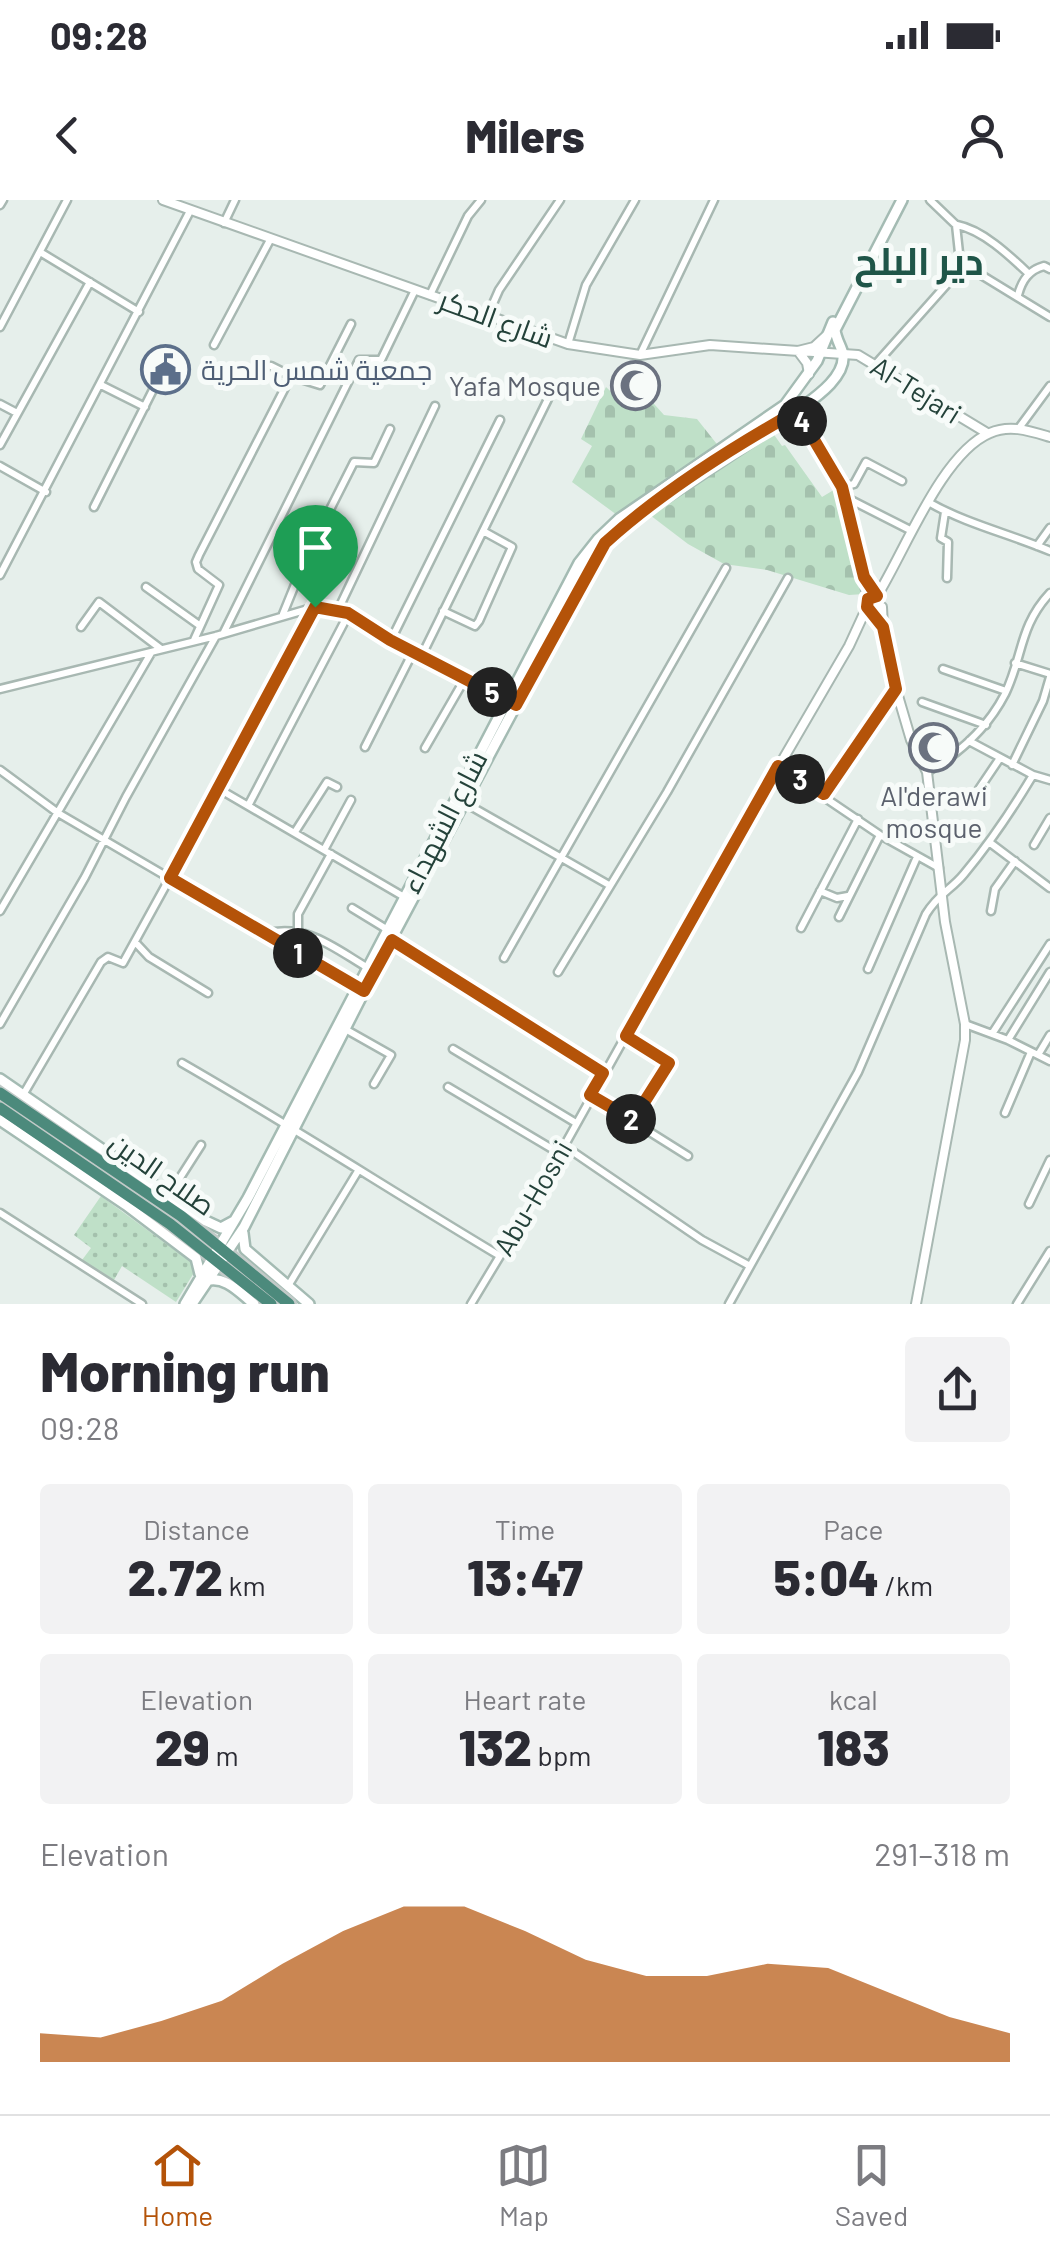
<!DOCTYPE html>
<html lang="en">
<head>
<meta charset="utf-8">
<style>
  body { margin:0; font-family:Barlow,Cairo,sans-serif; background:#f2f2f3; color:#2b2b33; height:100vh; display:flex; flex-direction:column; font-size:38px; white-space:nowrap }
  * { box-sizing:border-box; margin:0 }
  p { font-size:32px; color:#7c7c81 }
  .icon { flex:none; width:55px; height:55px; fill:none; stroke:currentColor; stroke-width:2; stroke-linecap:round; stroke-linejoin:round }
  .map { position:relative; height:1104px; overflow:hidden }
  .sheet { display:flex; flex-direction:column; background:#fff; flex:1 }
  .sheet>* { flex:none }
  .pin { position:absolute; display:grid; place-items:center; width:85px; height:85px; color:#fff; margin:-102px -42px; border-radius:50% 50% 50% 0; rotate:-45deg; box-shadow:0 0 10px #0007 }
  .pin .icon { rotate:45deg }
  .km { position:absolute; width:50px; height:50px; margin:-25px; border-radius:50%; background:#222; color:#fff; font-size:28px; line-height:50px; text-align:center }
  .round { display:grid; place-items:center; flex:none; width:105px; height:105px; border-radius:10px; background:#f2f2f3 }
  .head { display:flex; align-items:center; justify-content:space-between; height:170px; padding:0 40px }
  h1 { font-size:55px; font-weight:800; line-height:75px }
  .metrics { display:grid; grid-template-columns:repeat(3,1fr); gap:15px; height:170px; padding:10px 40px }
  .metrics div { display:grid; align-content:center; border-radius:10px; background:#f2f2f3; text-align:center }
  .metrics b { font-size:50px; font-weight:800 }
  .metrics small { font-size:28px; font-weight:400 }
  .metrics p { font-size:28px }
  .chart { height:280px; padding:20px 40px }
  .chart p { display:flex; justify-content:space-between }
  .chart svg { width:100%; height:180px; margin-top:10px; fill:#b45309; opacity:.7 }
  .status { display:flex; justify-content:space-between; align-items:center; height:70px; padding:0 50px; background:#fff; direction:ltr }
  .status svg { height:28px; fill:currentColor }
  header { display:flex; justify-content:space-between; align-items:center; height:130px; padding:0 40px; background:#fff; font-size:45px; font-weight:800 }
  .tab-bar { display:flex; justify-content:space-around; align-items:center; height:140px; border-top:2px solid #e1e1e2; background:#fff; font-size:28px; color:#7c7c81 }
  .tab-bar a { display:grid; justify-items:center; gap:5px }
  .tab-bar .selected { color:#b45309 }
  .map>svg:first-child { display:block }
  .grass { fill:url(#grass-dots) }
  .cemetery { fill:url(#cemetery-stones) }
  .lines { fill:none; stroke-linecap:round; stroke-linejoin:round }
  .minor-casing { stroke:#a8b8b2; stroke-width:11 }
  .tertiary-casing { stroke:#a8b8b2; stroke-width:12 }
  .secondary-casing { stroke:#a4bbb3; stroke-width:14 }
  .trunk-casing { stroke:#c2cac8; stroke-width:16 }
  .minor { stroke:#fff; stroke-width:6 }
  .tertiary { stroke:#fff; stroke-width:8 }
  .secondary { stroke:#fff; stroke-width:9 }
  .trunk { stroke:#4c8a7c; stroke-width:11 }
  .route-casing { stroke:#fff; stroke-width:20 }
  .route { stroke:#b45309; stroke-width:12 }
  .labels { text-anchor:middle; stroke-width:10; stroke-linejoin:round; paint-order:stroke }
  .street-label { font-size:28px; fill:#24423a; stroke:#f7fbf9 }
  .service-label { font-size:28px; fill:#4e5e75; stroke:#f7fbf9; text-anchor:start }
  .worship-label { font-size:28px; fill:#5b616d; stroke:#f7fbf9; text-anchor:end }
  .district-label { font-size:38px; font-weight:bold; fill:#1f5548; stroke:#f7fbf9 }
</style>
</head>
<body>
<div class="status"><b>09:28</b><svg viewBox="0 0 49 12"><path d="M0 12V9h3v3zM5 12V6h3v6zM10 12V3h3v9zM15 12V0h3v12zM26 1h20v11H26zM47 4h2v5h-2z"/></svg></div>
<header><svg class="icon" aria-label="back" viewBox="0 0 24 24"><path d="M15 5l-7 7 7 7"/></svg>Milers<svg class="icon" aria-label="person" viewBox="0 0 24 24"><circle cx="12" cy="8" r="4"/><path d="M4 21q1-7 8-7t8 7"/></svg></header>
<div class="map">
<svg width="1050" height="1104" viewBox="0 0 1050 1104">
  <defs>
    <pattern id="grass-dots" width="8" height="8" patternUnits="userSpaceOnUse" patternTransform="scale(2.5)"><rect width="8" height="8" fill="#bfe0c8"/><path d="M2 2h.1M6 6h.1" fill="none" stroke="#a4c1ad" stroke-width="1.8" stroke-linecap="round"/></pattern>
    <pattern id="cemetery-stones" width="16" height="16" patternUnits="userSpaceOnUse" patternTransform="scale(2.5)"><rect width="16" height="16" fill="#bfe0c8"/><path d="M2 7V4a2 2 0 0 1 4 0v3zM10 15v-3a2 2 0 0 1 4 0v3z" fill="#a4c1ad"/></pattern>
  </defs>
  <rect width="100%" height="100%" fill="#e6efeb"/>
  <path class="grass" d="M101,996L195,1065V1071L176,1102L122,1066L114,1080L82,1060L91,1048L74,1035Z"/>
  <path class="cemetery" d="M606,187L629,209L646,195L664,215L697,219L720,248L617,315L572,282L592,246L581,239Z
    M770,229L782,246L785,245L822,297L837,288L864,394L849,395L767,370L724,364L688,344L646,312Z"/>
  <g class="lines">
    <defs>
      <path id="minor" d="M930,0L956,25L960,62L1050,117
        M0,5L3,0
        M224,23L235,0
        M957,25C983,30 1010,56 1029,74
        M40,52L139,112
        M430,95L468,16L481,0
        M1018,95C1022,80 1029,70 1044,66L1050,69
        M488,115L499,90L560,0
        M0,127L67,0
        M568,144L586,85L635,0
        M214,145L270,40
        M640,155L714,0
        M875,165L948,83L960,62
        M271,166L291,176
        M101,185L145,207
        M0,204L17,213
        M1019,228L1050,186
        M0,245L90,82
        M0,266L46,292
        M842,287L854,284L866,262L902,281
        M843,296L912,331
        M930,303C967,324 1010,334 1050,351
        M94,307L168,160
        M945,312L941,338L948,342L947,378
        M1037,346L1050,328
        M0,375L190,11
        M146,387L199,425
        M338,410L435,206
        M443,411L475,426L479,421L512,347L483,331
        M283,414L307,355L354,262L374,263L390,229
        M81,427L99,402L161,449
        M224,432L359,160H381L415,90
        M194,440L219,385L198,369L196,362L199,355L291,176L320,185L351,124
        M391,440L500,220
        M422,455L548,199
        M1015,463L1050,474
        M943,469L1006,491
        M0,489L216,436L315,407L349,413L391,440L509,501
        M922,502L986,525
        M969,541L1033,575L1050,580
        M365,547L413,452
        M425,548L466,477
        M1012,565L1043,501L1050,477
        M778,566L880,635L939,668
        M0,570L58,613L265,734C306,723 334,748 368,768
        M927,572C960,553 988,527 1005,494C1023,457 1019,426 1050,393
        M219,589L406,698
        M824,594L895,490
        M975,595L1000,558
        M465,603L609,685
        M249,604L349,413
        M295,632L327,582L337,587
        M989,642L1050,688
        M1034,645L1050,618
        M324,650L351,600
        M820,691L837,698L848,696
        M352,708L388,730
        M0,711L151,453
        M991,711L995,689L1015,661
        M839,717L880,635
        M801,728L858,619
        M298,731V714L331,654
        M266,735L359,787
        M392,740L603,873
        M135,742L149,757L208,793
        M504,758L726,368
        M868,769L917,657
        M558,772L667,592L788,378
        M0,824L85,677L126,597L216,436
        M965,824L1008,840L1050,861
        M345,829L391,855L374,884
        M992,834L1050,744
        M626,836L669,863L633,920
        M1008,840L1050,772
        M453,849L576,923
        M1038,855L1050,835
        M182,863C290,925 393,992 500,1056
        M448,887L559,953
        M23,895L101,762L108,757L123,763L270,496L315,407
        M591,895L688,956
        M1005,913L1031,852
        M563,945L702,1040L750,1066
        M169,995L201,945
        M1029,1004L1050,960
        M0,1013L142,1104
        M288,1086L358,971
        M471,1104L538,993L712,681
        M729,1104L858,872L926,714C939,693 951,690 964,674C990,643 1012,610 1033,575
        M1017,1104L1050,1051"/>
      <path id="tertiary" d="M163,0L568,144L640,155L710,145L858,155L987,233
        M809,174L807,163L798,151L814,147L827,135
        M793,197L797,211L842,287L868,399
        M864,377L877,396C905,351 942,253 990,233C1010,224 1030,231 1050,237
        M882,407L883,427L896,489L911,540L927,572L945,722L965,824V840L916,1104
        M712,681L849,446L867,407"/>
      <path id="secondary" d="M0,879L206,1021L221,1028L234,1021
        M0,920L126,1005L196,1058L200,1074
        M243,1033L245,1049L309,1104
        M206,1081C225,1075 240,1093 254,1104
        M185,1104L248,998L579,363L598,339L619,319L785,205L817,161L833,122
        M192,1104L244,1027L379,762L591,364L605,343L626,324L797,211C813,199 846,178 843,154C841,146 836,139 835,130L902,0"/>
      <path id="trunk" d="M0,893L181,1016L289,1104
        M0,908L170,1024L271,1104"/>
    </defs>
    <use href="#minor" class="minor-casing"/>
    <use href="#tertiary" class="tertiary-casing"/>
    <use href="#secondary" class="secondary-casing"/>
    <use href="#trunk" class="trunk-casing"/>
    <use href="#minor" class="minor"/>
    <use href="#tertiary" class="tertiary"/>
    <use href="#secondary" class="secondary"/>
    <use href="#trunk" class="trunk"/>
  </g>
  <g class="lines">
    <defs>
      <path id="route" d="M797,211L842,287L864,377L877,396L868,399L867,407L883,427L896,489L824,594L778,566L626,836L669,863L633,920L590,895L603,873L392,740L364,791L170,678L315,407L348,413L390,440L516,505L605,343C661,292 731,248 797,211Z"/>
    </defs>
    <use href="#route" class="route-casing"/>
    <use href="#route" class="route"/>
  </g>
  <defs>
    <symbol id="civic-ring" viewBox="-11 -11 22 22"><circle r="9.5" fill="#f7fbf9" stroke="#5c6f8a" stroke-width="1.5"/><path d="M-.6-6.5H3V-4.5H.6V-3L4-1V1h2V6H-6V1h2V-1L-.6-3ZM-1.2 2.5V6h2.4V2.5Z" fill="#5c6f8a"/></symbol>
    <symbol id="mosque-ring" viewBox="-11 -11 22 22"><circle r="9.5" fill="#f7fbf9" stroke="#6b7280" stroke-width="1.5"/><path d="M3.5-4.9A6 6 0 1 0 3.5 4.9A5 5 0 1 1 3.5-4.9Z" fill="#6b7280"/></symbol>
  </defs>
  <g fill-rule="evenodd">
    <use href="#civic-ring" x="138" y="142" width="55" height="55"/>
    <use href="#mosque-ring" x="608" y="158" width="55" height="55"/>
    <use href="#mosque-ring" x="906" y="520" width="55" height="55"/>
  </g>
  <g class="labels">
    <g class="street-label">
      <text transform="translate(496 119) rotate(20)" y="10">شارع الحكر</text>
      <text transform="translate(916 190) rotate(32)" y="10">Al-Tejari</text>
      <text transform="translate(444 622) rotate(-63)" y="10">شارع الشهداء</text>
      <text transform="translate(162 974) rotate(35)" y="10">صلاح الدين</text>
      <text transform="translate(533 998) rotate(-60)" y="10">Abu-Hosni</text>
    </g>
    <g class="service-label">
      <text x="201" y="180">جمعية شمس الحرية</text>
    </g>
    <g class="worship-label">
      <text x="601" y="196">Yafa Mosque</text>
      <text x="934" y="606" text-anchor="middle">Al'derawi<tspan x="934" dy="32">mosque</tspan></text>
    </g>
    <g class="district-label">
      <text x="919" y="75">دير البلح</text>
    </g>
  </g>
</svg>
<div class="pin" style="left:315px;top:407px;background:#1e9e55"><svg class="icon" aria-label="arrive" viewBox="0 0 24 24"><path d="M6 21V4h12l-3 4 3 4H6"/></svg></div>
<b class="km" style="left:298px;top:753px">1</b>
<b class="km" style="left:631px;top:919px">2</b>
<b class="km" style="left:800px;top:579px">3</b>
<b class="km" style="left:802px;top:221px">4</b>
<b class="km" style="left:492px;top:492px">5</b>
</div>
<section class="sheet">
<div class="head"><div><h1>Morning run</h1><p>09:28</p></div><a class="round"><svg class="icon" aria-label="share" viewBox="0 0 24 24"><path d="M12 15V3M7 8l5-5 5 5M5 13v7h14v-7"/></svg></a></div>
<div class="metrics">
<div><p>Distance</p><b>2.72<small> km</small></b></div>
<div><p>Time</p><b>13:47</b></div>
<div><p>Pace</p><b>5:04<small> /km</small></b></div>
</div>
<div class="metrics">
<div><p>Elevation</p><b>29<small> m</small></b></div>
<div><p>Heart rate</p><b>132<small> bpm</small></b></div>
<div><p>kcal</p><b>183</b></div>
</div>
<div class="chart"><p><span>Elevation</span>291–318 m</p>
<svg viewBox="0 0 160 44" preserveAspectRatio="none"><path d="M0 44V37L10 38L20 34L30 29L40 20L50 12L60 6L70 6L80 12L90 19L100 23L110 23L120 20L130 21L140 27L150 33L160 37V44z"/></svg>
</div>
</section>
<nav class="tab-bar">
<a class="selected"><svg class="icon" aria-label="home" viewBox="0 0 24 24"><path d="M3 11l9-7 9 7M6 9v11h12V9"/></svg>Home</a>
<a><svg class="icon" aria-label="map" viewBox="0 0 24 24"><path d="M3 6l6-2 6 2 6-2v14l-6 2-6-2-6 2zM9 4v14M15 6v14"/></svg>Map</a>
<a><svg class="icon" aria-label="saved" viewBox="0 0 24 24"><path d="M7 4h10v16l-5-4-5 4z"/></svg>Saved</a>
</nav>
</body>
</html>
